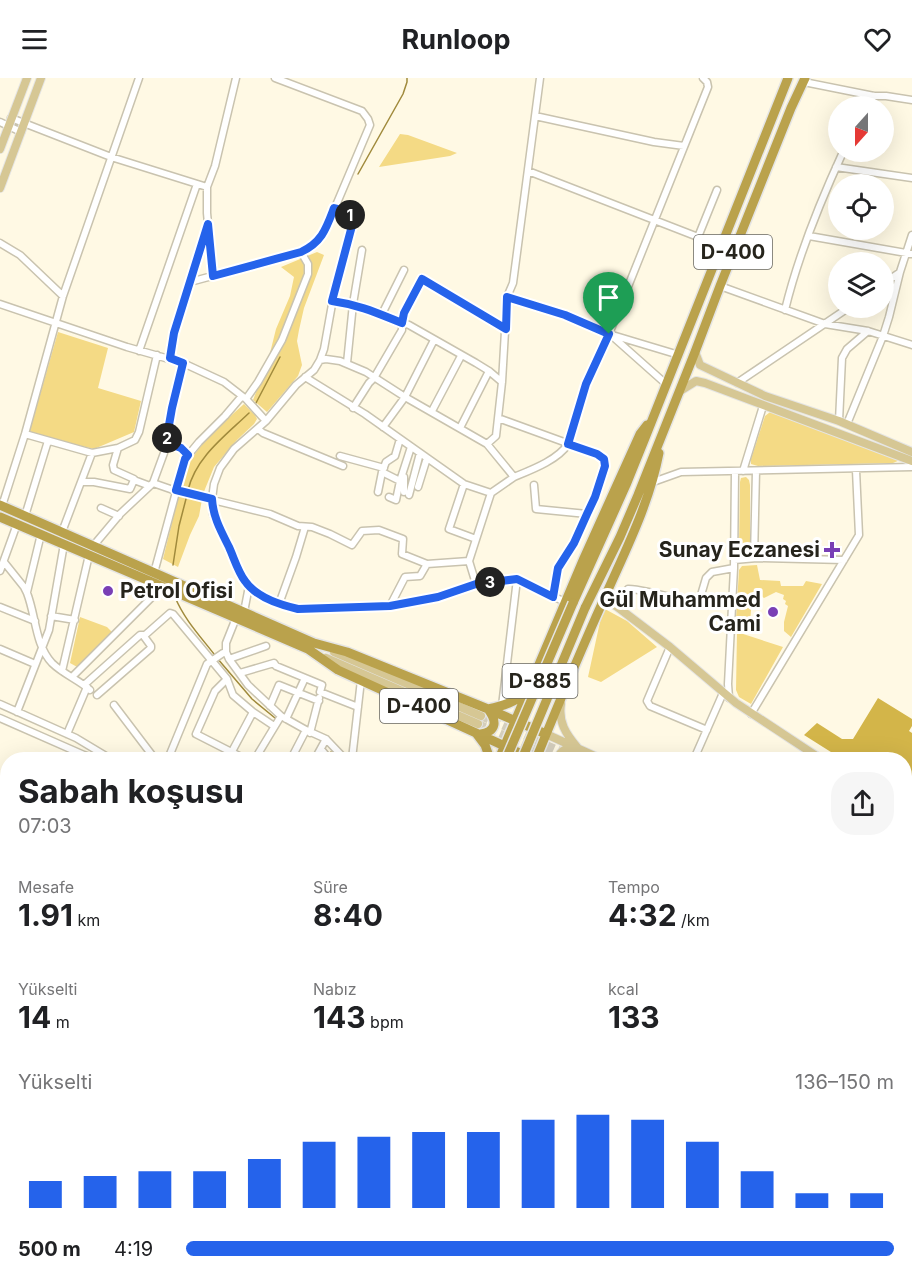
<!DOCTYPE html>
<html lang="tr">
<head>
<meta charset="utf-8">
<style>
  body { margin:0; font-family:Inter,sans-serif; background:#f6f6f6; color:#202124; height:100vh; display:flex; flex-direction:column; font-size:22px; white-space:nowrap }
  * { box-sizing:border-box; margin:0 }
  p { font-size:20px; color:#757577 }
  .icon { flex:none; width:33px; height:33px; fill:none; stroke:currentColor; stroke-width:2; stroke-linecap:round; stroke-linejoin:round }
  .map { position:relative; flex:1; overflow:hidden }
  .details { position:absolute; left:0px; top:674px; width:912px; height:532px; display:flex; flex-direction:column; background:#fff; border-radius:24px 24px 0 0; box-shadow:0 6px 24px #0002 }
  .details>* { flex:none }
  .needle { width:39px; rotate:201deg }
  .buttons { position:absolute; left:828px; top:18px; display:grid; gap:12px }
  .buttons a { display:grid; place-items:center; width:66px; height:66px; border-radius:50%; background:#fff; box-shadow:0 6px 24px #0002; font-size:30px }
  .pin { position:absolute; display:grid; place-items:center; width:51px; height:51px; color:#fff; margin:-62px -26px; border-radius:50% 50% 50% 0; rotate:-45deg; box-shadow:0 0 6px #0007 }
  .pin .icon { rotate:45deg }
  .km { position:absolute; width:30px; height:30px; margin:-15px; border-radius:50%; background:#222; color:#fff; font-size:16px; line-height:30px; text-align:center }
  .round { display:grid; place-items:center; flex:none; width:63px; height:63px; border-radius:24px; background:#f6f6f6 }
  .overview { display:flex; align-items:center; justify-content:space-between; height:102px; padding:0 18px }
  h1 { font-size:33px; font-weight:700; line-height:45px }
  .stats { display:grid; grid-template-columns:repeat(3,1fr); gap:9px; height:102px; padding:6px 18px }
  .stats div { display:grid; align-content:center }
  .stats b { font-size:30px; font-weight:700 }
  .stats small { font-size:16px; font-weight:400 }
  .stats p { font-size:16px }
  .chart { height:168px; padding:12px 18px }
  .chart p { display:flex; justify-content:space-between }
  .chart svg { width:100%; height:108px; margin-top:6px; stroke:#2563eb; stroke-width:6 }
  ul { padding:0 18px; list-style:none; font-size:20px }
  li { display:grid; grid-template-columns:96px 72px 1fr; align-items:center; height:45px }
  li i { height:15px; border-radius:8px; background:#2563eb }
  header { display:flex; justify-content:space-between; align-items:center; height:78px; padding:0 18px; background:#fff; font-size:27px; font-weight:700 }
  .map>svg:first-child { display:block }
  .green { fill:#f4da85 }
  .forest { fill:#d3b549 }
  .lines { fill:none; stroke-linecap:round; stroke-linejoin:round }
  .stream { stroke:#a08a3c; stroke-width:1.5 }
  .major-tunnel { stroke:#d4cebc; stroke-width:8; stroke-dasharray:8 4; stroke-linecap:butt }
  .minor-casing { stroke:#c9c3af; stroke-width:9 }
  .major-casing { stroke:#e5e5e4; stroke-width:10 }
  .highway-casing { stroke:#e5e5e4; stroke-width:12 }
  .minor { stroke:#fff; stroke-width:6 }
  .major { stroke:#d6c794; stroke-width:8 }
  .highway { stroke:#baa24c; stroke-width:9 }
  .highway-bridge-casing { stroke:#e5e5e4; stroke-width:12; stroke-linecap:butt }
  .highway-bridge { stroke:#baa24c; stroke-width:9 }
  .route-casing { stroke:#fff; stroke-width:12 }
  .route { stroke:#2563eb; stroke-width:8 }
  .poi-dot { fill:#793fb5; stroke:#fff; stroke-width:2 }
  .labels { text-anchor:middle; stroke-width:6; stroke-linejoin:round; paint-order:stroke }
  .shield { fill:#fff; stroke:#676660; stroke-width:1.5 }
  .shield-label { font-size:20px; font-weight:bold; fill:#26241c }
  .poi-label { font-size:21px; font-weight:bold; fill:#26241c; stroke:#fff; text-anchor:end }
</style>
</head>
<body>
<header><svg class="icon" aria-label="menu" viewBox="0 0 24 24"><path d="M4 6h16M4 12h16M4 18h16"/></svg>Runloop<svg class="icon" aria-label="heart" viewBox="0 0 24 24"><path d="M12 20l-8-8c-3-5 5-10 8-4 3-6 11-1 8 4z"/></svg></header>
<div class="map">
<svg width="912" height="1205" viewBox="0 0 912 1205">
  <rect width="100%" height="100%" fill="#fff9e4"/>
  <path class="green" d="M400,56L408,57L457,75L450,78L379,89Z
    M317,174L324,177L304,230L299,252L297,263L302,287L298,298L267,334L253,322L268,283L276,251L290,218L294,199L281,189Z
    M58,254L108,270L98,310L141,323L134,354L94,371L29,355Z
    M244,326L255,337L257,341L254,346L237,362L214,389L203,416L199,438L190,457L178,489L163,481L184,396C195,368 222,346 244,326Z
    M774,331L900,382L893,385L758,388L751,386V381L765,338Z
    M746,399L749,402L750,407V474L747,477L740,475L739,472L740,404L741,400Z
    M757,487L760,502L780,503L781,508H803L806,503L822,506L791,559L784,553V544L788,528L785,526L786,523L783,521L784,517L776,514L764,520L759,516L754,515L752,519L750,545L736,541L739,492L742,488Z
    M603,530L627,543L657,569L601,604L588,599Z
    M80,539L107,549L113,555L79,590L70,585Z
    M737,554L783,569L751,626L739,619L736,612Z
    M0,717L8,721L7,749L0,753Z
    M905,1158L912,1162V1205H885V1199L904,1198Z
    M299,1199H342V1205H298Z
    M435,1199H480V1205H435Z
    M494,1199H517V1205H494Z"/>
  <path class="forest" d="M878,620L912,641V648L909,653L912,655V725L905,720L904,681H842L804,657L817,645L842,661H853Z"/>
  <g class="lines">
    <path class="stream" d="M358,96L403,16L407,4V0
      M256,325L280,279
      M188,412C196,379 225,358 249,335
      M173,487L179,448L187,417
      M175,519C184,541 200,558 214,576
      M217,580L252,621L275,640
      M331,674L338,681
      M487,1198V1205"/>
    <path class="major-tunnel" d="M481,638L576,680
      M478,646L559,681"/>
    <defs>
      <path id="minor" d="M804,4L874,18H886L912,22
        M864,28L874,18
        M535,38L654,64L684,68
        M11,40L111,79L207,109
        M0,44L21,54
        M836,89L912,100
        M528,93L698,159L717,112
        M809,158L912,176
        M0,165L20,177L63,218
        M213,198L207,135V109L215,88L236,0
        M190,204L301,174C313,169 319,162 326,151L370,47L368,41L362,33L275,0
        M884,205L899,195
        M720,208L825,246L868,253L912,267
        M507,219L565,237L609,256L679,277
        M332,223L353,226L409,247L476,285L489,293L502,304
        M0,226L127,269L183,285L224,304L246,321L266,343
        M785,232C798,178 820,124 843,74
        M382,236L404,192
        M612,258L666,306
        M139,273L197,106
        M169,280L174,255L207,149
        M320,282L326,281L340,283L366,294L405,319L487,366L514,399L491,415L469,483L476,506
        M347,285L353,226L362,172
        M305,299L365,336L464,406L491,415
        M737,305L848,230
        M246,321L258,304L282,262L308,196V186L301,174
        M353,330L369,305L374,300L402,252V240L422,201L506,251
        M432,333L461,278
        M498,340L597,376L604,381L605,388L595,419L587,436L574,465L558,490L553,518
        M839,343L842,280L847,271L868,253
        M847,346L883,258L889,239L900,194L912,157
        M383,349L405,319L434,262
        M460,350L489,293
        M258,351L263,355L343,388
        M25,356L92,375L118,370L135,362L139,354L157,277
        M166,364L181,370L188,377
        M487,366L496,358L502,304L507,219L513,205L540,0
        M118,370L113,387L114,392L134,401V402
        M340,378L384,390
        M743,393L763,328
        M382,394L400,403L411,369
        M514,399C531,392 558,382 568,366L586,306L609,256L708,9L707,4L703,0
        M81,404H94L130,411L134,402L150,408
        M653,404L681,394L912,389
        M153,405L176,413L270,436L298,448L312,449L330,456L352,467L362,453L379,452L403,461L402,476L427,486L469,483
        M464,406L449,451L476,461
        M534,407L536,431L587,436
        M418,409L427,380
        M378,414L382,394L386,384L395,378L400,361
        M404,414V399
        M409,417L420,375
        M389,419L396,422L400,403
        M2,428L25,356L63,218L139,0
        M101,430L119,438
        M25,438L48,363
        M62,454L92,375
        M94,467L120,436L153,405L164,375L172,330L183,285
        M754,480L756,393
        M734,482L757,480L844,482
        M4,484L24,509L27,515C36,538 35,567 52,585C63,596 79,602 90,612
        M0,493L17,446
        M154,495L185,381L199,364L225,338L242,318
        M249,508L264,519L291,529L298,531L334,530L390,528L438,519L476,506L517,501L565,524
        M27,514L41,456
        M279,526L296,479L305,449
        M390,528L405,499L420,498L427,486
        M616,528L628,511C650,512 671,520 692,525L701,517L706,500L712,494L734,490
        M0,529L35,543
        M244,534L249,508L244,503L213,436L212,421L214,406L220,390L234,371L266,343L296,307L314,292L320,282L324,271L336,204L353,144C350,134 344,133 335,130
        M51,538L75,542
        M236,540L226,565V574L229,581L248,607L281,638L306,652L326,661L345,681
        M144,558L170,535L173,536L227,601L233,617L253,634L274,648
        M670,569L647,623L650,628L707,652
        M0,571L35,586
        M229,581L266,568
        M62,593L89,477
        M240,595L274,585L276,588L322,607L320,614L358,629
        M72,599L151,520L158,507
        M227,601L215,613L196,656L245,681
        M84,607L140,557H143L151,568V570L97,617
        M729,620L728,606L734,490L735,394
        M0,626L76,660L111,681
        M114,627L155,681
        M270,628L279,607L319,623
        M502,628L517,501
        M17,634L49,552L64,466
        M751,636L859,457L856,392
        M0,640L84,677L96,681
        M286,641L305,600
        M310,655L319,620
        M67,656L87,609
        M321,671L329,681
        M168,681L207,586L223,575L226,574
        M228,681L253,634
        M255,681L281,638
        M291,681L306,652
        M315,681L326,661
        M352,681L361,602
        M694,681L723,615
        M0,710L8,713
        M0,756L8,753
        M904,797L912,802
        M904,903L912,908
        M0,922L8,924
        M904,966L912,971
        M904,986L912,976
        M0,1016L8,1018
        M904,1063L912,1050
        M904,1064L912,1069
        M8,1101L6,1121L8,1126
        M0,1160L8,1164
        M0,1184L8,1189
        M23,1198L33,1205
        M73,1198L84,1205
        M128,1198L172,1205
        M729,1198L732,1205
        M811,1198V1205
        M833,1198L834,1205
        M881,1198V1205
        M232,1205V1198
        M241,1205V1198
        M396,1205V1198
        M587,1205L589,1198
        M638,1205V1198"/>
      <path id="major" d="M0,71L27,0
        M0,110L41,0
        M695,274L700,287L765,318L839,343L912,374
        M680,313L696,303L705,305L912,383
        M603,522L616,528L670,569L736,625L821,681
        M334,574L481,638
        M326,580L478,646
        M561,626C558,644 566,656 577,669
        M546,656L601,681
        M576,680L579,681
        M558,681C560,671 568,670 577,670
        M904,731L912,735
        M904,846L912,850
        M904,874L912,878
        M904,1139L912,1138
        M904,1151H912"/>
      <path id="highway" d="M0,427L314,565L347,574L488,631L546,656
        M0,439L308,571L338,592L533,681
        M573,525L626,407L645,360L788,0
        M585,530L620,459L638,417L695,274L720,208L791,30L805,0
        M488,631C503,628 516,624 527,613
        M476,655L485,667L490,681
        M481,656C497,653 497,643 488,631
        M499,681L584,480L640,356L647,347
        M536,681C558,627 580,574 604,521C625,473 649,427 659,375
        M904,855L912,860
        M904,864L912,868
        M524,1205V1198
        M537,1205V1198"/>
    </defs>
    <use href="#minor" class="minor-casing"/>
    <use href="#major" class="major-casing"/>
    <use href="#highway" class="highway-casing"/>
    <use href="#minor" class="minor"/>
    <use href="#major" class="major"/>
    <use href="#highway" class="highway"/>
    <defs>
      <path id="highway-bridge" d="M506,681L573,525
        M522,681L585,530"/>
    </defs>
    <use href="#highway-bridge" class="highway-bridge-casing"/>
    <use href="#highway-bridge" class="highway-bridge"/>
  </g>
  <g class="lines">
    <defs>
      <path id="route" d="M334,130C344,133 350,134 353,144L332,223C360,227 377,235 402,245L404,235L422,201L506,251L507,219L565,237L609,256L586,306L568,366L597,376L604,381L605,388L595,419L587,436L574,465L558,490L553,519L517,501L476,506L438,519L390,528L298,531C280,527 256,519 245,503C238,494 234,480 229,469C221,453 213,439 212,421L176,412L185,381L188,377L181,370L166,364L172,330L183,285L170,280L174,255L208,146L213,198L301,174C322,164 326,151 334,130Z"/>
    </defs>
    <use href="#route" class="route-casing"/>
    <use href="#route" class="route"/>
  </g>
  <g class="poi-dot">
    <path d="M829 463h6v6h6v6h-6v6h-6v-6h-6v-6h6z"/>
    <circle cx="108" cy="513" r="6"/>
    <circle cx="773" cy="534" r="6"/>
  </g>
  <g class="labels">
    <g class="shield">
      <rect x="694" y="157" width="78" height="34" rx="4.5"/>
      <rect x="502.5" y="586" width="75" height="34" rx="4.5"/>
      <rect x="380" y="611" width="78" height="34" rx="4.5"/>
    </g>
    <g class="shield-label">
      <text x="733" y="181">D-400</text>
      <text x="540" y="610">D-885</text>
      <text x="419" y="635">D-400</text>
    </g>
    <g class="poi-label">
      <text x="820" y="479">Sunay Eczanesi</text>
      <text x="120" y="520" text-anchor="start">Petrol Ofisi</text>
      <text x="761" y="529">Gül Muhammed<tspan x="761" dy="24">Cami</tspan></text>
    </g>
  </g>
</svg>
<div class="buttons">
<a><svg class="needle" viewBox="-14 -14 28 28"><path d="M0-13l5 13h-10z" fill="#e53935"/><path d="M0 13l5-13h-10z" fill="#757577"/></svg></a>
<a><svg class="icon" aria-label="locate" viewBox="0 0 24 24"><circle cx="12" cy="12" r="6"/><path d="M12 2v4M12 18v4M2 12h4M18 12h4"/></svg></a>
<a><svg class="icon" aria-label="layers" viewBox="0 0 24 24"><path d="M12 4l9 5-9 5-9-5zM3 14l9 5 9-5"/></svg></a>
</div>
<div class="pin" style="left:609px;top:256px;background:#1e9e55"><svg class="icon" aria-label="arrive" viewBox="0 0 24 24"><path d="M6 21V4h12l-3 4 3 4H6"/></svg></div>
<b class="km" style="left:350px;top:137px">1</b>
<b class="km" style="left:167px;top:360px">2</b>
<b class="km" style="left:490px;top:504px">3</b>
<section class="details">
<div class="overview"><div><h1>Sabah koşusu</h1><p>07:03</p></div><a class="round"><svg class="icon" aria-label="share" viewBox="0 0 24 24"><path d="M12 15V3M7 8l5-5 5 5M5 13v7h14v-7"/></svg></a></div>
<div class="stats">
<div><p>Mesafe</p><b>1.91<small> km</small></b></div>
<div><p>Süre</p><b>8:40</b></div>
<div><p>Tempo</p><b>4:32<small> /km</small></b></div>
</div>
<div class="stats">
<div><p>Yükselti</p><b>14<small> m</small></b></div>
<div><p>Nabız</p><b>143<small> bpm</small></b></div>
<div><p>kcal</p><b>133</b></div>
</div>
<div class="chart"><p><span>Yükselti</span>136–150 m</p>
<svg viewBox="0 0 160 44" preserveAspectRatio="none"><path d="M5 44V33M15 44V31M25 44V29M35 44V29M45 44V24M55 44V17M65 44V15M75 44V13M85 44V13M95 44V8M105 44V6M115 44V8M125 44V17M135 44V29M145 44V38M155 44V38"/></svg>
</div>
<ul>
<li><b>500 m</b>4:19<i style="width:100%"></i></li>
</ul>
</section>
</div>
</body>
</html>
